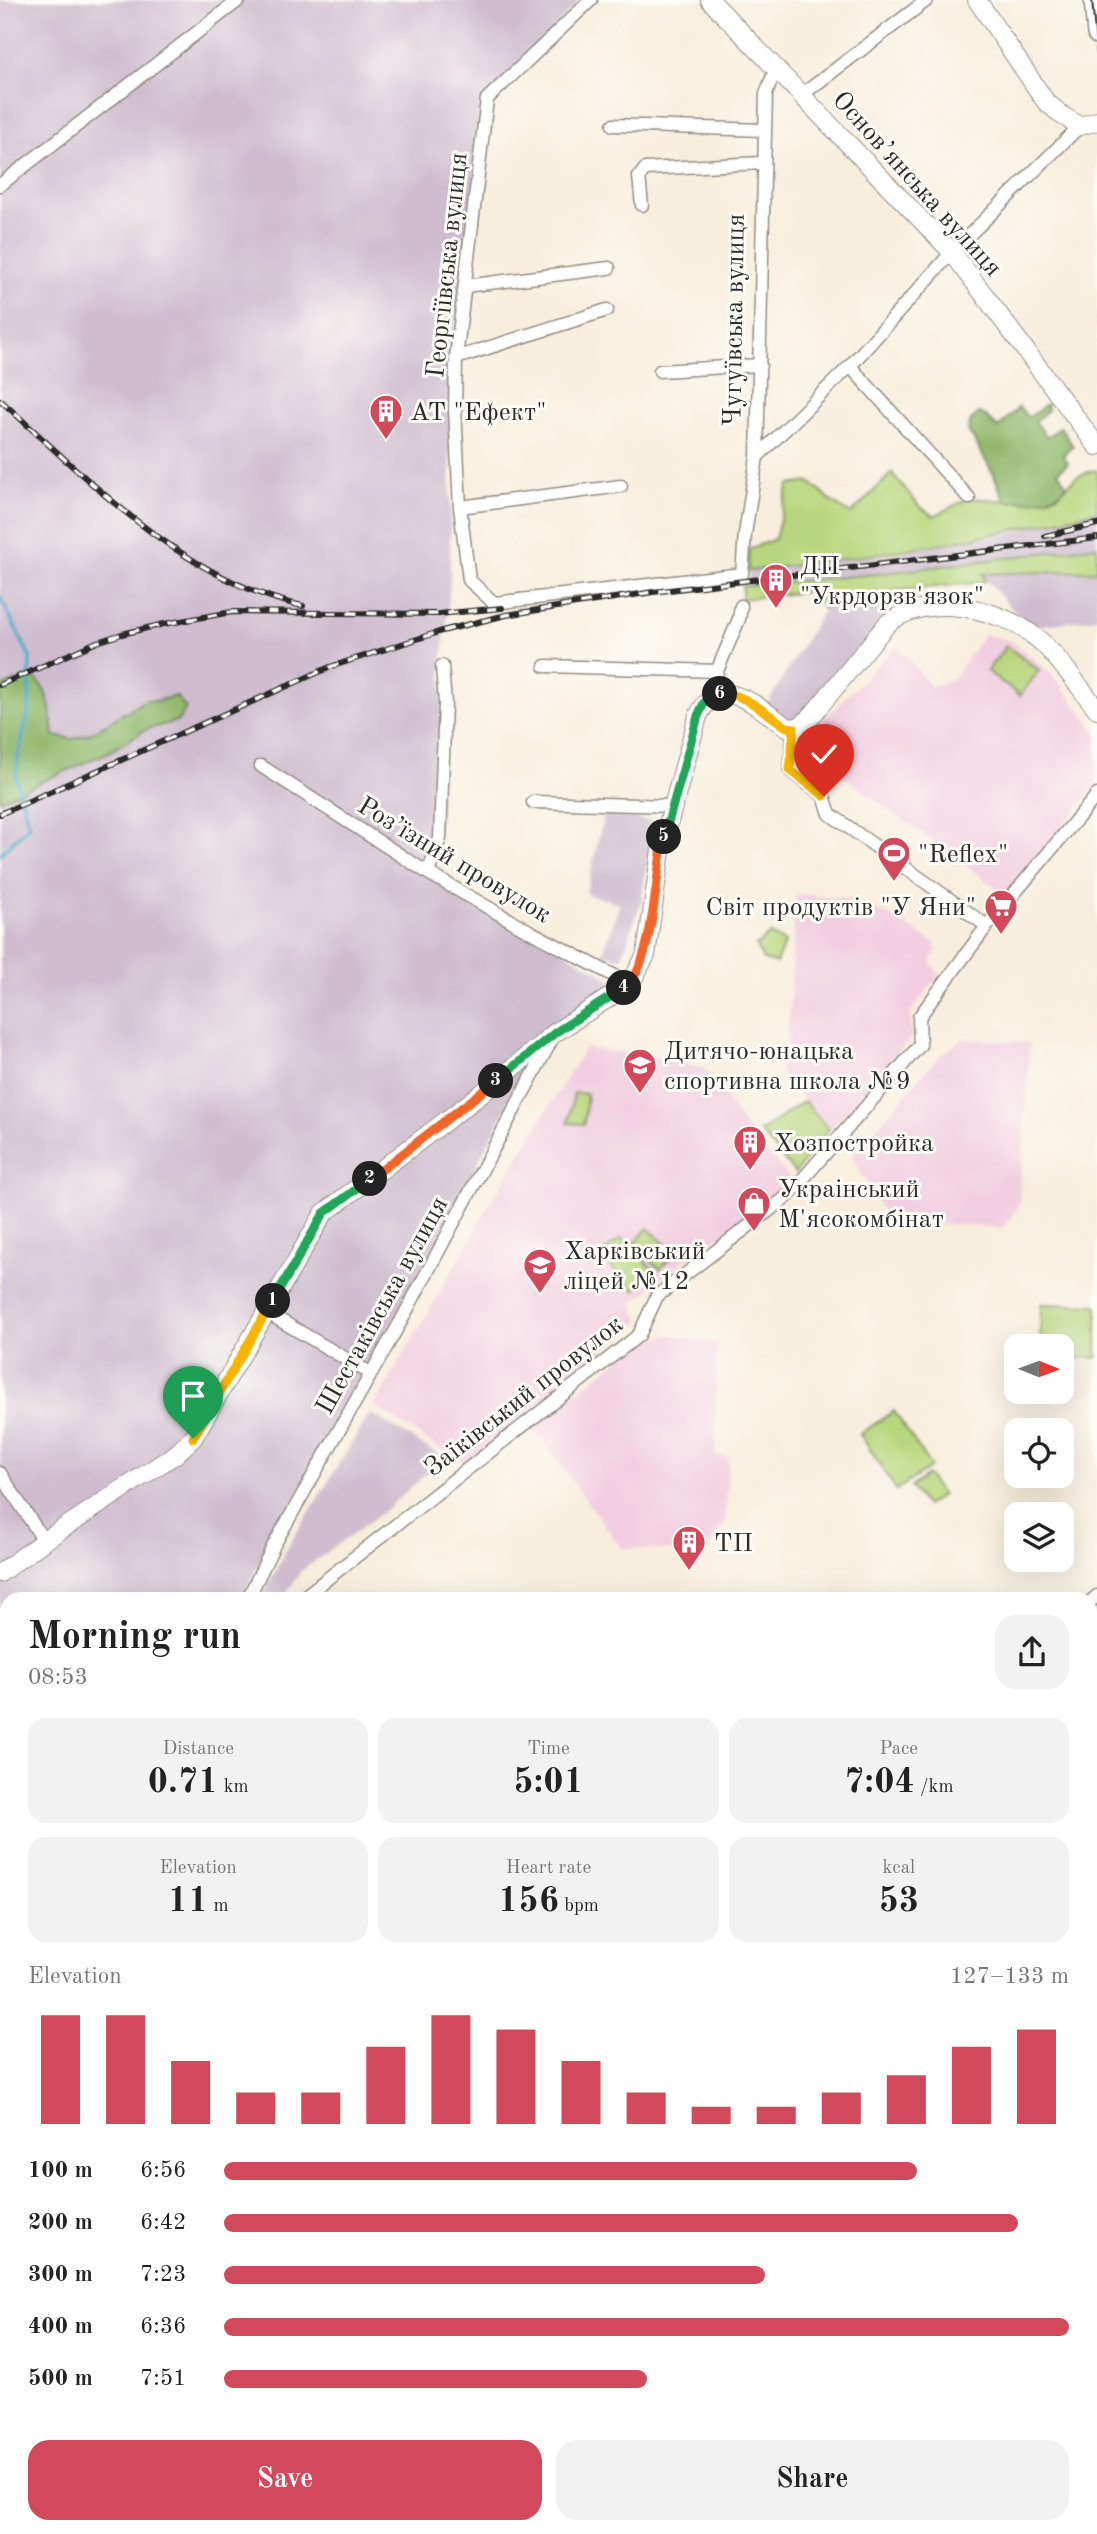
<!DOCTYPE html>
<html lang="en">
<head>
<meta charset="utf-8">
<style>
  body { margin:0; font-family:"Old Standard TT",serif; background:#f2f2f2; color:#222; height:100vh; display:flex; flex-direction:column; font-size:26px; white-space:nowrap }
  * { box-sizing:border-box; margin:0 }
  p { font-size:23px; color:#767676 }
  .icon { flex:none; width:38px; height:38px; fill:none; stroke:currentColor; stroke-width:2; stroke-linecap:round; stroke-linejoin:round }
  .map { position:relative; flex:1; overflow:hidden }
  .side { position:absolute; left:0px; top:1592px; width:1097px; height:942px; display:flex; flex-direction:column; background:#fff; border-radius:21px 21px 0 0; box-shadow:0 7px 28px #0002 }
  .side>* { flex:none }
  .needle { width:46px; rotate:91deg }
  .controls { position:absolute; left:1004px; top:1334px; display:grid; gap:14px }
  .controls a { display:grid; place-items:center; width:70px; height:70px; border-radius:14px; background:#fff; box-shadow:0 7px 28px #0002; font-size:35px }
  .pin { position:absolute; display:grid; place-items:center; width:60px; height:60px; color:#fff; margin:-72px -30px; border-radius:50% 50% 50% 0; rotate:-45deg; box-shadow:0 0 7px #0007 }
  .pin .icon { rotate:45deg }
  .km { position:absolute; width:35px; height:35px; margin:-18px; border-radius:50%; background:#222; color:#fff; font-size:19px; line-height:35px; text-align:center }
  .round { display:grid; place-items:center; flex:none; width:74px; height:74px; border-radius:21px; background:#f2f2f2 }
  .overview { display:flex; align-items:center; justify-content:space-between; height:119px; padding:0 28px }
  h1 { font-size:38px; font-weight:800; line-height:52px }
  .metrics { display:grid; grid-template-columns:repeat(3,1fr); gap:10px; height:119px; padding:7px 28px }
  .metrics div { display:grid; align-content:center; border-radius:18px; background:#f2f2f2; text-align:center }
  .metrics b { font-size:35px; font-weight:800 }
  .metrics small { font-size:19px; font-weight:400 }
  .metrics p { font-size:19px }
  .chart { height:196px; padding:14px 28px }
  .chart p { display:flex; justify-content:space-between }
  .chart svg { width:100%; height:126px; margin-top:7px; stroke:#d1495b; stroke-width:6 }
  .primary-button { display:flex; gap:14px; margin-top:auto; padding:14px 28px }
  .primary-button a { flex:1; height:80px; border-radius:21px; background:#d1495b; color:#fff; font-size:28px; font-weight:800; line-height:80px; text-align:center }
  .primary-button a+a { background:#f2f2f2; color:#222 }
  ul { padding:0 28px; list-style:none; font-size:23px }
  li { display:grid; grid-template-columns:112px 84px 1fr; align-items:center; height:52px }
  li i { height:18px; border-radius:9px; background:#d1495b }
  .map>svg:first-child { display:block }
  .built { fill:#f2cfe0 }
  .industrial { fill:#cfbdcf }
  .green { fill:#b8d67d; stroke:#728054; stroke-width:2 }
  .forest { fill:#92b76c; stroke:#5e714c; stroke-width:2 }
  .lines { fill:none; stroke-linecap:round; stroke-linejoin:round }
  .stream { stroke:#48adc7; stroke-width:3.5 }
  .street-casing { stroke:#928c84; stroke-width:15 }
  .secondary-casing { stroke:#928c84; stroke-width:20 }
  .primary-casing { stroke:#928c84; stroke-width:22 }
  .street { stroke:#fff; stroke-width:12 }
  .secondary { stroke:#fff; stroke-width:18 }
  .primary { stroke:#fff; stroke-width:19 }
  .tram { stroke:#2b2b2b; stroke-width:2 }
  .rail-casing { stroke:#2b2b2b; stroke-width:6 }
  .rail { stroke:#fdfcf7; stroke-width:3.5; stroke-dasharray:10; stroke-linecap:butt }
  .split-1-casing { stroke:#fff; stroke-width:14 }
  .split-2-casing { stroke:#fff; stroke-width:14 }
  .split-3-casing { stroke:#fff; stroke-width:14 }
  .split-4-casing { stroke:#fff; stroke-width:14 }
  .split-5-casing { stroke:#fff; stroke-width:14 }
  .split-6-casing { stroke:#fff; stroke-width:14 }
  .split-7-casing { stroke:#fff; stroke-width:14 }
  .split-1 { stroke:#f5b400; stroke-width:9 }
  .split-2 { stroke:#22a559; stroke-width:9 }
  .split-3 { stroke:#f0652b; stroke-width:9 }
  .split-4 { stroke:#22a559; stroke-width:9 }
  .split-5 { stroke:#f0652b; stroke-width:9 }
  .split-6 { stroke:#22a559; stroke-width:9 }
  .split-7 { stroke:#f5b400; stroke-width:9 }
  .labels { text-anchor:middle; stroke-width:6; stroke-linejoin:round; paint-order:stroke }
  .street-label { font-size:26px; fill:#2b2b2b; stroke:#fdfcf7 }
  .poi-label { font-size:26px; fill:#2b2b2b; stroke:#fdfcf7; text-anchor:start }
</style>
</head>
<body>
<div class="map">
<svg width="1097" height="2534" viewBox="0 0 1097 2534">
  <rect width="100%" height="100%" fill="#fdfcf7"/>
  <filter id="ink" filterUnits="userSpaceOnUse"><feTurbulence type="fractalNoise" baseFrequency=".0143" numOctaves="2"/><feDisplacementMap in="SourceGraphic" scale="14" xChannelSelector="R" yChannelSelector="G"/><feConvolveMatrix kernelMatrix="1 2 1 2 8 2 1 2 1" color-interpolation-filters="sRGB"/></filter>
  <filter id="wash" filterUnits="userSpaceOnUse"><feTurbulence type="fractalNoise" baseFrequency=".00686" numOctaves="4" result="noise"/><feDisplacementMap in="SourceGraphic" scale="28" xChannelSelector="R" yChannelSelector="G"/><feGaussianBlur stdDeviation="1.57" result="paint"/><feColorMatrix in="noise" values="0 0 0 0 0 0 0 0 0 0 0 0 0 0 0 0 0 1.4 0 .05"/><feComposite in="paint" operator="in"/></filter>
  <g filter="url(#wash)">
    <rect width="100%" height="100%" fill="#f8eede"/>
    <path class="built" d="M984,634L1011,641L1051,673L1097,732V784L1007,896L800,744L897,645L932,687L953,678Z
      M796,894L846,899L889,915L935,943L936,953L932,957V965L940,974L911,1012L912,1037L831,1129L779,1071L787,1056Z
      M963,1039L1030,1043L1019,1206L1002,1228L887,1220L852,1156L940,1055Z
      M585,1048L674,1059L705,1069L747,1129L793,1181L755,1212L682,1262L632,1304L640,1321L464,1464L374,1406L476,1230V1226Z
      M670,1335L717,1344L715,1456L728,1457L726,1521L705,1552L621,1548L532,1426L644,1340Z"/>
    <path class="industrial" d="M0,0H580L487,99L451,357L450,586L442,666L441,818L429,873L620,984L548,1030L397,1315L240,1599L7,1600V2113L0,2112Z
      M1097,511V546L886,573L749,585L748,571L885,555L1011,533Z
      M1097,571V618L1028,627L981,574Z
      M866,592L891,616L794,724L766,706L831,597Z
      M604,814L654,821L641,902L621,959L603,953L620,903L586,894Z
      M370,1413L444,1458L384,1511L301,1571L282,1599H261L289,1545Z"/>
    <path class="green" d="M1094,470L1097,471V511C982,540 866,557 748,571L749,549L775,539L789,485L810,482L831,501L851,514L892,473L919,506L934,516L969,498L1024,502L1058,495L1076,477Z
      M1097,546V571L982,574L986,580L983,582L831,597L823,609L814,591L742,599V586L886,573Z
      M1006,646L1039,670L1020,696L987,671Z
      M770,934L785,942L776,963L763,960L756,946Z
      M574,1093L587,1094L584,1124L568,1123Z
      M804,1101L829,1129L795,1173L760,1132Z
      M648,1228L675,1253L660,1269L633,1245Z
      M621,1238L654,1270L634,1290L600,1255Z
      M1041,1304L1097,1305V1358H1062V1346H1040Z
      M894,1411L931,1467L896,1490L860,1434Z
      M927,1475L942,1495L926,1506L911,1487Z"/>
    <path class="forest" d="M1047,404L1048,410L1035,421L1047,437L1060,427L1073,446L1063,455L1068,463L1058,472L1067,486C1052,502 1027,502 1005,501L993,473L968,430L971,421L979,413L986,416L998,428L1019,407L1028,418Z
      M31,675C50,687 52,716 54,736L72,739L91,733L145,700L157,701L176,696L186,708L178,721L147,729L107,753L0,800V688Z"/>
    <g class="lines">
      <path class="stream" d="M0,597L30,657L29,710L18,757L16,777L29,826L0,854"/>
    </g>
  </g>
  <g filter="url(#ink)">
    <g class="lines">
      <defs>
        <path id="street" d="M591,0L487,99L456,358L455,409L460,507L469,580L494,603L742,574L745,534L757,457L766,94L772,78L779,70
          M803,94L927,0
          M613,125L763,130
          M0,185L239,0
          M642,205L639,177L645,169L762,163
          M465,286L609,268
          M456,358L607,310
          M850,366L969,498
          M660,371L760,365
          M757,457L850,366L952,252L1080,126
          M460,507L621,486
          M545,666L717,671
          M714,695L717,671L739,619L741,606
          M794,728L790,770L824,796L830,814L987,926
          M261,766L428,873L531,932L630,984
          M533,802L672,806
          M428,873L440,838L445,703L442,666
          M266,1312L370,1373
          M0,1473L44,1541
          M247,1600L274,1545L401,1321L551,1041
          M300,1600L639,1335L657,1296L788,1196L920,1045L919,1017L987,926L1097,795
          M1090,1602L1097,1596
          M1090,1697L1097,1692
          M0,2128L7,2129
          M1090,2206L1097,2207
          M0,2522H7
          M225,2527V2534
          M586,2528L614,2534
          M407,2534L408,2527"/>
        <path id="secondary" d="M710,0L952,252L1097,446
          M977,0L1046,102L1063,116L1080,126L1097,121
          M0,1573L44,1541L176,1454L193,1438L324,1213L480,1095L556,1032L630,984L646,955L661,850L698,716C721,670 758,708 787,727C799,730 806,722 814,713L887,624C929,592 1000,607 1038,639C1059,657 1079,687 1097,709
          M1090,2416L1097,2417"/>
        <path id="primary" d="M1094,0L1097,34
          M1090,1638L1097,1633
          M1090,1669L1097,1664
          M0,2157L7,2158
          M0,2179H7"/>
      </defs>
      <use href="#street" class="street-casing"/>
      <use href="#secondary" class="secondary-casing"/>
      <use href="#primary" class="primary-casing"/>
      <use href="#street" class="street"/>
      <use href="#secondary" class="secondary"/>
      <use href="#primary" class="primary"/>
      <path class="tram" d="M1092,0L1097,55"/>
      <defs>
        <path id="rail" d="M0,400C88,479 182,580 303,606
          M1045,536L1097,524
          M0,685L97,642L122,634L164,624L232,612L439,614L502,608
          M0,814L330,667L442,631L506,615L653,592L1097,538"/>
      </defs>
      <use href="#rail" class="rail-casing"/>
      <use href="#rail" class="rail"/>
    </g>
  </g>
  <g class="lines" filter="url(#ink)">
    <defs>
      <path id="split-1" d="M193,1438L273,1301"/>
      <path id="split-2" d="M273,1301L324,1213L370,1179"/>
      <path id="split-3" d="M370,1179L496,1081"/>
      <path id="split-4" d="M496,1081L556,1032L624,988"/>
      <path id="split-5" d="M624,988C654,968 655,873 664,837"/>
      <path id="split-6" d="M664,837L698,716L704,703L720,694"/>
      <path id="split-7" d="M720,694C739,689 771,717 787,727L794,728L790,770L824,796"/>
    </defs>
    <use href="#split-1" class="split-1-casing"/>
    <use href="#split-2" class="split-2-casing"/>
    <use href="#split-3" class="split-3-casing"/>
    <use href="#split-4" class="split-4-casing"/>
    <use href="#split-5" class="split-5-casing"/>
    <use href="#split-6" class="split-6-casing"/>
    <use href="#split-7" class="split-7-casing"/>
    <use href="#split-1" class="split-1"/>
    <use href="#split-2" class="split-2"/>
    <use href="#split-3" class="split-3"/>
    <use href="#split-4" class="split-4"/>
    <use href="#split-5" class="split-5"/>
    <use href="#split-6" class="split-6"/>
    <use href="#split-7" class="split-7"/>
  </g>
  <defs>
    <symbol id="building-pin" viewBox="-11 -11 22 30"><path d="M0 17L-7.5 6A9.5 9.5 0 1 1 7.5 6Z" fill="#d1495b" stroke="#fdfcf7"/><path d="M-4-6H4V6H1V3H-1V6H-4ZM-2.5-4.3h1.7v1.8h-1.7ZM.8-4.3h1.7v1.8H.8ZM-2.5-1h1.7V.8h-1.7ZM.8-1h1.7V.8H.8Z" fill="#fff"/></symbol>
    <symbol id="stadium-pin" viewBox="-11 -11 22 30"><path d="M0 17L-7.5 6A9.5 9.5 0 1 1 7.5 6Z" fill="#d1495b" stroke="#fdfcf7"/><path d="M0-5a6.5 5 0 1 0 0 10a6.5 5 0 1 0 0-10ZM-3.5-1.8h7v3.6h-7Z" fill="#fff"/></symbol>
    <symbol id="supermarket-pin" viewBox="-11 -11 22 30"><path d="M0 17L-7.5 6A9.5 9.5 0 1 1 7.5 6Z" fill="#d1495b" stroke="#fdfcf7"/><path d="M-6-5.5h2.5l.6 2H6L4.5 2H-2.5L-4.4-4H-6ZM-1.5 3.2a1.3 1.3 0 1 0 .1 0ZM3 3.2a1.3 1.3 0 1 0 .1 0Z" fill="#fff"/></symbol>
    <symbol id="school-pin" viewBox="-11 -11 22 30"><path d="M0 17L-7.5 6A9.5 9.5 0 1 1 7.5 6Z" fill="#d1495b" stroke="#fdfcf7"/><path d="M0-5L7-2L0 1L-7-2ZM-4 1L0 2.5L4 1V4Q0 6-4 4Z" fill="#fff"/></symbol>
    <symbol id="shop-pin" viewBox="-11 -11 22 30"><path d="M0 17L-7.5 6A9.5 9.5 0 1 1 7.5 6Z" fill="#d1495b" stroke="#fdfcf7"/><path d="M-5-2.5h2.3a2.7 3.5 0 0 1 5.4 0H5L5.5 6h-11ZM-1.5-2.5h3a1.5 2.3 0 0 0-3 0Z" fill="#fff"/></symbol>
  </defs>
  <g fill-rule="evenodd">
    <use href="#building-pin" x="367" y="392" width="38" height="52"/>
    <use href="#building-pin" x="757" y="561" width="38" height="52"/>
    <use href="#stadium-pin" x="875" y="834" width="38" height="52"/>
    <use href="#supermarket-pin" x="982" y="887" width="38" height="52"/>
    <use href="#school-pin" x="621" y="1046" width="38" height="52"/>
    <use href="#building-pin" x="731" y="1123" width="38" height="52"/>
    <use href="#shop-pin" x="735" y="1184" width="38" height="52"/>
    <use href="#school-pin" x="521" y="1246" width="38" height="52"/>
    <use href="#building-pin" x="670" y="1523" width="38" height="52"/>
  </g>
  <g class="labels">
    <g class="street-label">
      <text transform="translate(918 183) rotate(48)" y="9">Основ’янська вулиця</text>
      <text transform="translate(446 265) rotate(-84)" y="9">Георгіївська вулиця</text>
      <text transform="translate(733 320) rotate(-89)" y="9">Чугуївська вулиця</text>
      <text transform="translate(455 859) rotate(31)" y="9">Роз’їзний провулок</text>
      <text transform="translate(381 1305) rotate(-61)" y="9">Шестаківська вулиця</text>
      <text transform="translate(523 1395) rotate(-38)" y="9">Заїківський провулок</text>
    </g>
    <g class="poi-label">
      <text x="410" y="420">АТ "Ефект"</text>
      <text x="800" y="574">ДП<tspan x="800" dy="30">"Укрдорзв'язок"</tspan></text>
      <text x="918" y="862">"Reflex"</text>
      <text x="976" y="915" text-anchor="end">Світ продуктів "У Яни"</text>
      <text x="664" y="1059">Дитячо-юнацька<tspan x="664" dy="30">спортивна школа №9</tspan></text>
      <text x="774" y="1151">Хозпостройка</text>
      <text x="778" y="1197">Украінський<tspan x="778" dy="30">М'ясокомбінат</tspan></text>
      <text x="564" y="1259">Харківський<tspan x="564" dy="30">ліцей №12</tspan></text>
      <text x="714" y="1551">ТП</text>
    </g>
  </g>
</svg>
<div class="controls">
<a><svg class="needle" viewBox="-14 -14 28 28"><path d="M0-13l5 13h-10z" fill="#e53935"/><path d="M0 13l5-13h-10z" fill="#767676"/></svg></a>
<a><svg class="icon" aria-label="locate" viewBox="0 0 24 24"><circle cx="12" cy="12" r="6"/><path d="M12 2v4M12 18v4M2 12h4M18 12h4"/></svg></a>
<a><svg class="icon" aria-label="layers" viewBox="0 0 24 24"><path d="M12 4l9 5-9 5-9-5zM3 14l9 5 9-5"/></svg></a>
</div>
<div class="pin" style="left:193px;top:1438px;background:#1e9e55"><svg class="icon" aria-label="arrive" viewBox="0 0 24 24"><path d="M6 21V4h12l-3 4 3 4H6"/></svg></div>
<div class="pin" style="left:824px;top:796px;background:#d93025"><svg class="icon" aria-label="check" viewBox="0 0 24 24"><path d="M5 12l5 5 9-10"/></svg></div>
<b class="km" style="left:273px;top:1301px">1</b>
<b class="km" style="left:370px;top:1179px">2</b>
<b class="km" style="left:496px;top:1081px">3</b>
<b class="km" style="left:624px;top:988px">4</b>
<b class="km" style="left:664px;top:837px">5</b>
<b class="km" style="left:720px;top:694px">6</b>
<section class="side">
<div class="overview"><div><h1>Morning run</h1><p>08:53</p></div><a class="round"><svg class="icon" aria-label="share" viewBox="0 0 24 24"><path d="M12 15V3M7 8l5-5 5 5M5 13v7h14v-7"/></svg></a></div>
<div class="metrics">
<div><p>Distance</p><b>0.71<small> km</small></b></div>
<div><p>Time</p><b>5:01</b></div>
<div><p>Pace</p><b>7:04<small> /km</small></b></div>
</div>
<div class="metrics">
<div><p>Elevation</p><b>11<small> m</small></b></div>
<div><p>Heart rate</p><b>156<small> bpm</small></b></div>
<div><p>kcal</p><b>53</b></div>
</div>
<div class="chart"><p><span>Elevation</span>127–133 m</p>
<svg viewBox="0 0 160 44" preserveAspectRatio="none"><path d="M5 44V6M15 44V6M25 44V22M35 44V33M45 44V33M55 44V17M65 44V6M75 44V11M85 44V22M95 44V33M105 44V38M115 44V38M125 44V33M135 44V27M145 44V17M155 44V11"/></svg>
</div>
<ul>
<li><b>100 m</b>6:56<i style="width:82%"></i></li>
<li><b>200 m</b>6:42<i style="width:94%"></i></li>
<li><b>300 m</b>7:23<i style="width:64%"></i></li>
<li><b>400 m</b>6:36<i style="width:100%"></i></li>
<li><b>500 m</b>7:51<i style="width:50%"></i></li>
</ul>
<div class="primary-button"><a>Save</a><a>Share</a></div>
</section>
</div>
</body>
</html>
